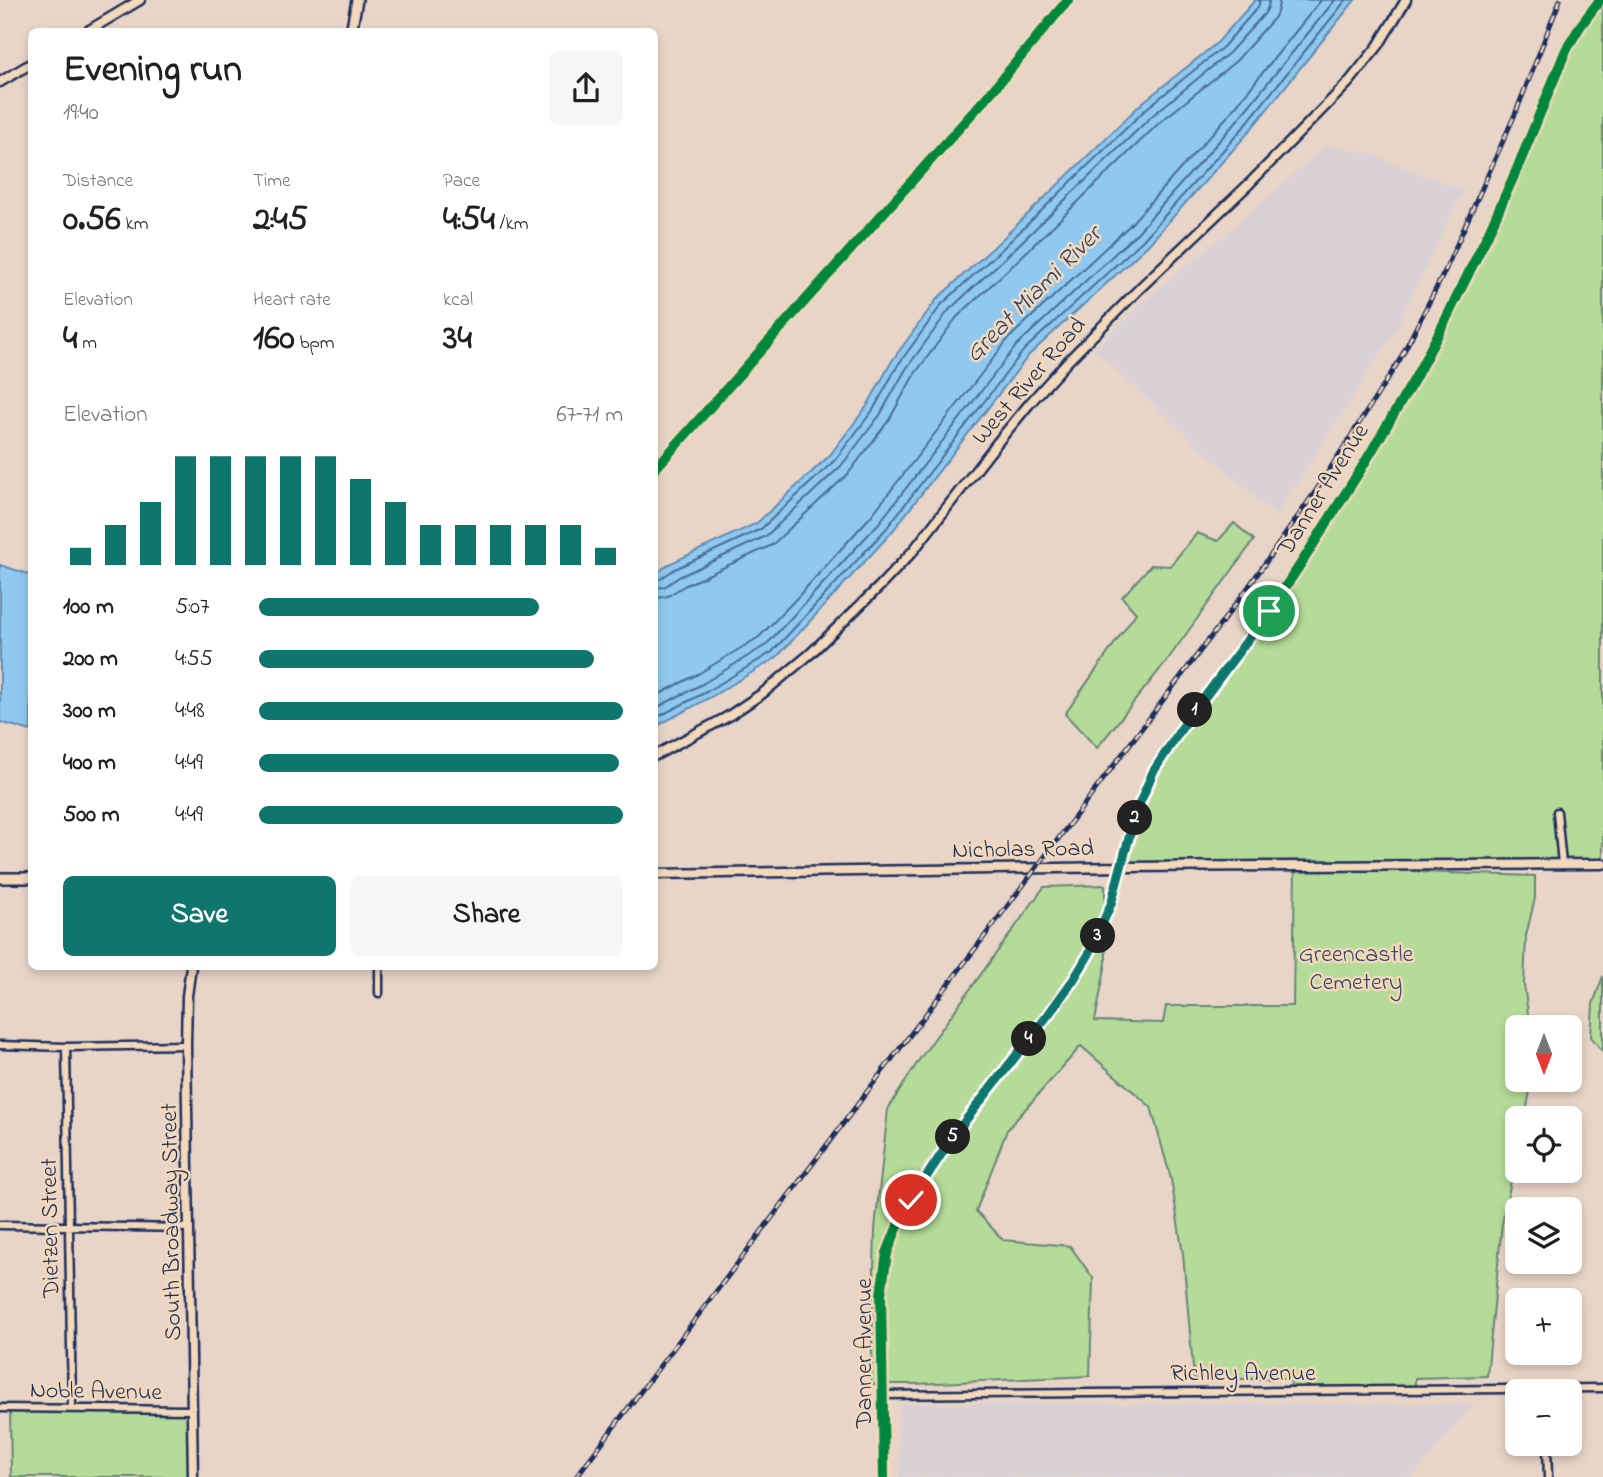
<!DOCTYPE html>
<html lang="en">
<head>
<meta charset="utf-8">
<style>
  body { margin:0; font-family:"Indie Flower",sans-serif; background:#f6f6f6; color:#202124; height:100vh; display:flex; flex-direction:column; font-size:26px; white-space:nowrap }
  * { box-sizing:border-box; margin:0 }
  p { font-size:23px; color:#757577 }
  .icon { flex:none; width:38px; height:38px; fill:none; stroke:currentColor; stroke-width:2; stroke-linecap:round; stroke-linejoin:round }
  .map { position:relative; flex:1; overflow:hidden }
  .drawer { position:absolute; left:28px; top:28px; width:630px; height:942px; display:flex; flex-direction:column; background:#fff; border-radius:10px; box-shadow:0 4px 10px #0003 }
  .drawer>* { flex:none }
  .needle { width:46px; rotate:180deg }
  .buttons { position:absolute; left:1505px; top:1015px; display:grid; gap:14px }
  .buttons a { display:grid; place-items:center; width:77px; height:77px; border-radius:10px; background:#fff; box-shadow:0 4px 10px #0003; font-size:35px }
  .pin { position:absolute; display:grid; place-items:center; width:60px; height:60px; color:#fff; margin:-30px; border:4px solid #fff; border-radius:50%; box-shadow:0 2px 7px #0007 }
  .km { position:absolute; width:35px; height:35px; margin:-18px; border-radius:50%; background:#222; color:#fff; font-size:19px; line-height:35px; text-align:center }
  .round { display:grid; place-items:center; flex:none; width:74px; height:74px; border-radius:10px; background:#f6f6f6 }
  .head { display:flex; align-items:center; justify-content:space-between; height:119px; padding:0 35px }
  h1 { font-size:38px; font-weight:800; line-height:52px }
  .stats { display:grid; grid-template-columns:repeat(3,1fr); gap:10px; height:119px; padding:7px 35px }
  .stats div { display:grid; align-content:center }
  .stats b { font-size:35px; font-weight:800 }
  .stats small { font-size:19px; font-weight:400 }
  .stats p { font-size:19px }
  .chart { height:196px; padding:14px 35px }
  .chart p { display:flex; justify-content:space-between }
  .chart svg { width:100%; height:126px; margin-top:7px; stroke:#0f766e; stroke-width:6 }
  .action { display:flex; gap:14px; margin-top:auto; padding:14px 35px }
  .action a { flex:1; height:80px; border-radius:10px; background:#0f766e; color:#fff; font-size:28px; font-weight:800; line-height:80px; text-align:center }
  .action a+a { background:#f6f6f6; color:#202124 }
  ul { padding:0 35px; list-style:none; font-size:23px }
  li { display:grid; grid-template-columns:112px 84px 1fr; align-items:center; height:52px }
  li i { height:18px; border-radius:9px; background:#0f766e }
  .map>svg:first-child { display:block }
  .built { fill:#dad1d6 }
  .green { fill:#b4db97; stroke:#68857a; stroke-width:2 }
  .water { fill:#8fc9ef; stroke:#618bb5; stroke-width:2 }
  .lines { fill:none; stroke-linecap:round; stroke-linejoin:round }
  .shore { stroke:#496d98; stroke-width:2 }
  .minor-casing { stroke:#1b2f5e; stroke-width:11 }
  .tertiary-casing { stroke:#1b2f5e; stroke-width:13 }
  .secondary-casing { stroke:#1b2f5e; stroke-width:14 }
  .minor { stroke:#f3d8ba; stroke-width:6 }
  .tertiary { stroke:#f3d8ba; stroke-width:8 }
  .secondary { stroke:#f3d8ba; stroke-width:9 }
  .rail-casing { stroke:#1b2f5e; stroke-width:5 }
  .rail { stroke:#f3d8ba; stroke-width:2.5; stroke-dasharray:8; stroke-linecap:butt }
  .cycleway-casing { stroke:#f3d8ba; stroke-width:15 }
  .cycleway { stroke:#00873e; stroke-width:10 }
  .route-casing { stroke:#fff; stroke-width:14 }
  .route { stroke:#0f766e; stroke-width:9 }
  .labels { text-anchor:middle; stroke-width:5; stroke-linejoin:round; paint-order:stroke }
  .street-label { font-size:24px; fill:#1b2f5e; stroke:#f3d8ba }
  .park-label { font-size:24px; fill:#324967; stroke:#f3d8ba }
  .water-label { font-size:26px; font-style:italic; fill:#2c4674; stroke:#f3d8ba }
</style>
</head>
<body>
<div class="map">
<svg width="1603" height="1477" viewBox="0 0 1603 1477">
  <rect width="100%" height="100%" fill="#e8d5c7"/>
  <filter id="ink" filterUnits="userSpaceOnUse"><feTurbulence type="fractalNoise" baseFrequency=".0143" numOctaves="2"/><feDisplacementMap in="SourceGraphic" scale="14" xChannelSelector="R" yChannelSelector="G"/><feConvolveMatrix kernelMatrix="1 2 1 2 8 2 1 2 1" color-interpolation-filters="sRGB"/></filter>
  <g filter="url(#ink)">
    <path class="built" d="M1326,145L1372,154L1463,191L1394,333L1276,516L1093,350L1154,292L1224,235Z
      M900,1404H1474L1413,1477H899Z"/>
    <path class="green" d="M1603,0V864L1419,866V872L1535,876V898L1526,936L1524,985L1530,1027H1517V1080H1532L1525,1118H1517V1153L1502,1224L1487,1376L1415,1378V1389L1292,1391L1290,1379H1194L1183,1254L1171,1179L1151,1107L1081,1046L1007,1130L976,1211L1003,1240L1070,1246L1093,1278L1090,1376L915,1384H871L875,1229L888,1109L919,1060L1044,887L1105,885L1106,963L1095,1021L1163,1023L1166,1006H1293L1295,866L1122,867L1136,812L1153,772L1269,611L1414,380L1488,234L1560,62Z
      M1234,523L1254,540L1166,662L1097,748L1065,714L1136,613L1122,597L1151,565L1170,566L1197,533L1218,541Z
      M1603,976V1052L1591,1037L1593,1004Z
      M10,1408L192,1410L193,1477H11Z"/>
    <path class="water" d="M1255,0H1355L1247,134L1148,245L1029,355L891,533L776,658L711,697L655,727V574L671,563L757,523L830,455L867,406L892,361L937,299L998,243L1142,103L1218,42Z
      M0,565L31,575V731L0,722Z"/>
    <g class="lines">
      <path class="shore" d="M654,580L660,579L675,569L761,529L835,460L873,410L898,365L942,304L1003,248L1147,108L1223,47L1258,7L1260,0
        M654,588L664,587L679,577L766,536L841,466L880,415L906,369L949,310L1009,254L1153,115L1229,53L1265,13L1268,7L1269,0
        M654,599L668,596L684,586L772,545L848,474L889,420L914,375L957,317L1016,262L1159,123L1236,61L1275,17L1278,9L1279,0
        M654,697L698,674L759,637L794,601L871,516L1009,338L1129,226L1227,117L1321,0
        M654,709L704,683L766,645L879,523L1017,345L1137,233L1235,123L1335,0
        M654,719L708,691L772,652L886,529L1024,350L1143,240L1242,129L1346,0"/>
      <defs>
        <path id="minor" d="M1557,812L1562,864
          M379,966V993
          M0,1045L66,1047L186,1045
          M66,1047L72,1408
          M0,1225L189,1228
          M883,1395L1603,1388
          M0,1408L192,1410
          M1547,1444L1548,1477"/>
        <path id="tertiary" d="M86,32L140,0
          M0,82L32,63
          M654,756L727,717L763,693L810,654L879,587L913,551L997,443L1030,403L1067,362L1141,287L1249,184L1349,82L1378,46L1406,0
          M654,874L1122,867L1603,864
          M191,966L187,996L186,1045L193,1477
          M884,1477L881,1294L887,1253L899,1223L934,1163L954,1135L1048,1015L1074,979L1089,954L1112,904L1136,812L1153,772L1181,729L1269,611L1302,562L1361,469L1414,380L1443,325L1488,234L1517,169L1566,50L1581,25L1600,0"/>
        <path id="secondary" d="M351,32L357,0
          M0,878H32"/>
      </defs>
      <use href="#minor" class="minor-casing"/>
      <use href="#tertiary" class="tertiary-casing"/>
      <use href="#secondary" class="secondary-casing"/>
      <use href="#minor" class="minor"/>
      <use href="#tertiary" class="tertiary"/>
      <use href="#secondary" class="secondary"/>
      <defs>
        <path id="rail" d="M576,1477L1247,589L1315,492L1399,361L1444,273L1516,112L1560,0"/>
      </defs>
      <use href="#rail" class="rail-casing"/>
      <use href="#rail" class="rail"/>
      <defs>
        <path id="cycleway" d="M654,470L993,90L1068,0
          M884,1477L881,1294L887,1253L899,1223L934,1163L954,1135L1048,1015L1074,979L1089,954L1112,904L1136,812L1153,772L1181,729L1269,611L1302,562L1361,469L1414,380L1443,325L1488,234L1517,169L1566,50L1581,25L1600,0"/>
      </defs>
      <use href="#cycleway" class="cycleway-casing"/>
      <use href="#cycleway" class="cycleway"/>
    </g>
  </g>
  <g class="lines" filter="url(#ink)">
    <defs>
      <path id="route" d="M911,1200L954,1135L1048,1015L1074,979L1089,954L1111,904L1136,812L1153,772L1181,729L1269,611"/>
    </defs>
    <use href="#route" class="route-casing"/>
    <use href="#route" class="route"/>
  </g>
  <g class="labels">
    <g class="street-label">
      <text transform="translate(1028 380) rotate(-49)" y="8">West River Road</text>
      <text transform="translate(1322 489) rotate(-58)" y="8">Danner Avenue</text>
      <text transform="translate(1023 848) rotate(-1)" y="8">Nicholas Road</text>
      <text transform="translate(170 1222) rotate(-91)" y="8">South Broadway Street</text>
      <text transform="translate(49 1228) rotate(-91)" y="8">Dietzen Street</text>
      <text transform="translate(863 1353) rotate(-90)" y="8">Danner Avenue</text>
      <text x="1243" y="1380">Richley Avenue</text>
      <text transform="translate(96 1390) rotate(1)" y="8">Noble Avenue</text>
    </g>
    <g class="park-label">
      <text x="1356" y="961">Greencastle<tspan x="1356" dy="28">Cemetery</tspan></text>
    </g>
    <g class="water-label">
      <text transform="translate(1032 293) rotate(-45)" y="9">Great Miami River</text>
    </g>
  </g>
</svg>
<div class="buttons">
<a><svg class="needle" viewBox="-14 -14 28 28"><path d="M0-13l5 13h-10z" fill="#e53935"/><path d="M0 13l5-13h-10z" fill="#757577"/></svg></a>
<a><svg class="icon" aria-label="locate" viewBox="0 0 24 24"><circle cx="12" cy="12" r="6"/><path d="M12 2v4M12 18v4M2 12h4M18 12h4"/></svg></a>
<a><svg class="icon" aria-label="layers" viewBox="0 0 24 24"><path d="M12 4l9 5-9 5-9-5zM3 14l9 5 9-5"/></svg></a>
<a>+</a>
<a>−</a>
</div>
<div class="pin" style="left:1269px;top:611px;background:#1e9e55"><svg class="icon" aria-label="arrive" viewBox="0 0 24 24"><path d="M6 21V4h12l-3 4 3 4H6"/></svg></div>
<div class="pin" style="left:911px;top:1200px;background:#d93025"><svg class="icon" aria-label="check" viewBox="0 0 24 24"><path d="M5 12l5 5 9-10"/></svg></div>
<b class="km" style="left:1195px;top:710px">1</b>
<b class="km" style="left:1135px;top:818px">2</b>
<b class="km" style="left:1098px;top:936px">3</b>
<b class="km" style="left:1029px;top:1039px">4</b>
<b class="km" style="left:953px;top:1137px">5</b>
<section class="drawer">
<div class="head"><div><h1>Evening run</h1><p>19:40</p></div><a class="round"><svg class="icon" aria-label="share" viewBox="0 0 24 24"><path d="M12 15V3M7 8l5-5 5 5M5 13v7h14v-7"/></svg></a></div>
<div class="stats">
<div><p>Distance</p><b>0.56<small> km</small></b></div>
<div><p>Time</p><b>2:45</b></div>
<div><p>Pace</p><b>4:54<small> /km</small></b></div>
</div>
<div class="stats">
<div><p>Elevation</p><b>4<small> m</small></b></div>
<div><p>Heart rate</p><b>160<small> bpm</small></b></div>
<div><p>kcal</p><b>34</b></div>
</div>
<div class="chart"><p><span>Elevation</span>67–71 m</p>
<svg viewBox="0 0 160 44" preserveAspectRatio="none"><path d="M5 44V38M15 44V30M25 44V22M35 44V6M45 44V6M55 44V6M65 44V6M75 44V6M85 44V14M95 44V22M105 44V30M115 44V30M125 44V30M135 44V30M145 44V30M155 44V38"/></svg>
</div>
<ul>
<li><b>100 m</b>5:07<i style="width:77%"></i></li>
<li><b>200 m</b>4:55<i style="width:92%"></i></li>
<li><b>300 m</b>4:48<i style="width:100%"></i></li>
<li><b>400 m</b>4:49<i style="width:99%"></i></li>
<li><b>500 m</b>4:49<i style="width:100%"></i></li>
</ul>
<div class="action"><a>Save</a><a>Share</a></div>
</section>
</div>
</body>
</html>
